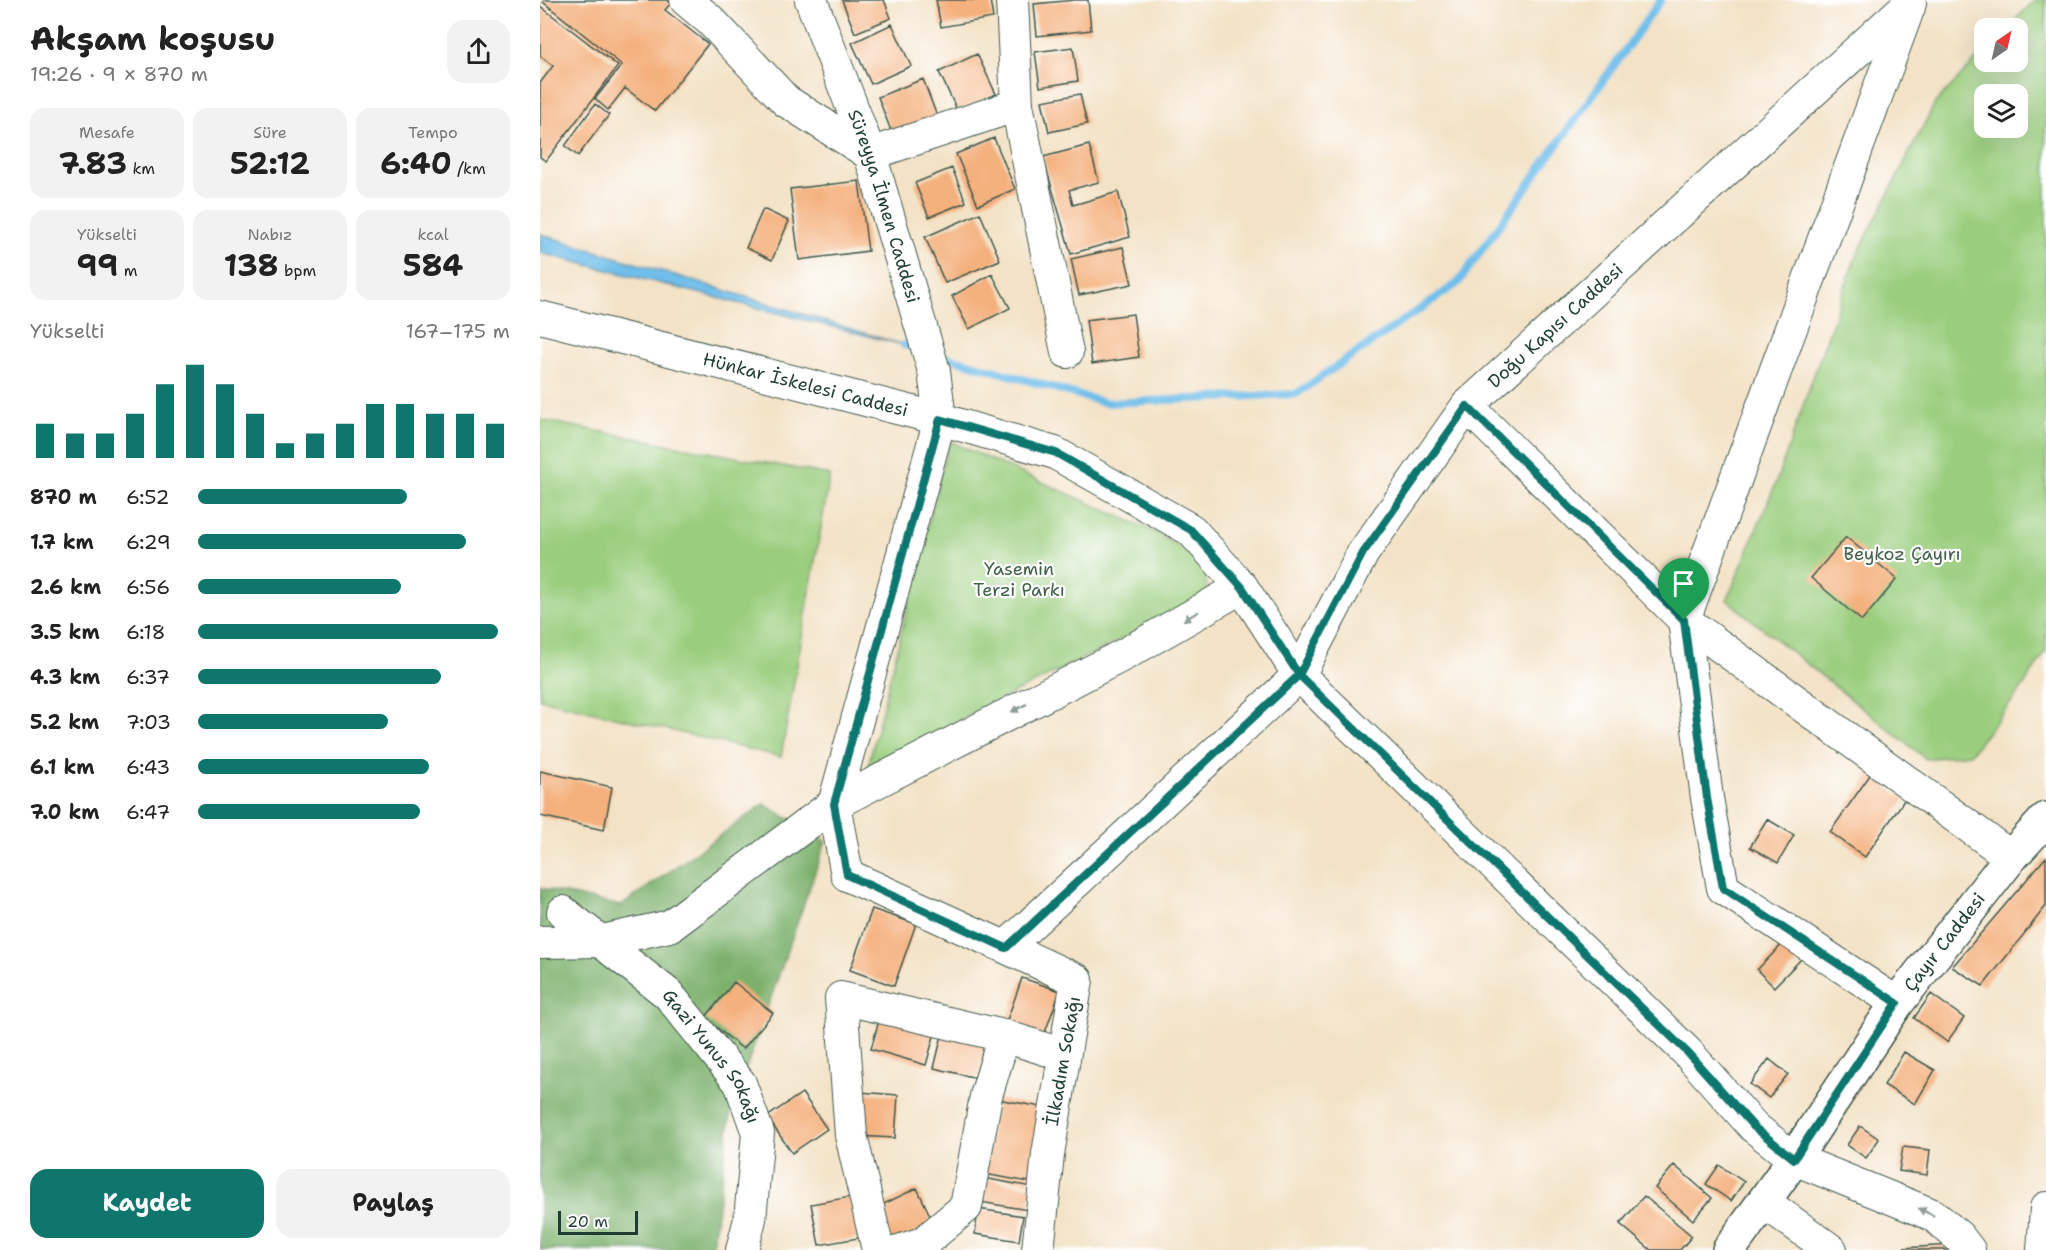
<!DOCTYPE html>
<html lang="tr">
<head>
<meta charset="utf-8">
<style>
  body { margin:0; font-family:"Shantell Sans",sans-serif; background:#f2f2f2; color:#222; height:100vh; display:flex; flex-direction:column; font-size:22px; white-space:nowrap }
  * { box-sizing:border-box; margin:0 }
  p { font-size:20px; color:#767676 }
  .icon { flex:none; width:33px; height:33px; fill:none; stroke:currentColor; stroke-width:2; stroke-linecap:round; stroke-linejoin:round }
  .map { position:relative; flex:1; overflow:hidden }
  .drawer { display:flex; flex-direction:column; background:#fff; width:540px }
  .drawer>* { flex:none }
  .needle { width:39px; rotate:34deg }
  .tools { position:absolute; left:1434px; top:18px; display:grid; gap:12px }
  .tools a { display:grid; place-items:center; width:54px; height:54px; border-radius:12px; background:#fff; box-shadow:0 6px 24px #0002; font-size:30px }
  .scale { position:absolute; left:18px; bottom:15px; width:80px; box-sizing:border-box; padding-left:6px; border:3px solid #1f3d34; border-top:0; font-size:16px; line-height:21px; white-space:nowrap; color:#1f3d34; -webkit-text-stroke:4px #fff; paint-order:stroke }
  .pin { position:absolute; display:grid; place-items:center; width:51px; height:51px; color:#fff; margin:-62px -26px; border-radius:50% 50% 50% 0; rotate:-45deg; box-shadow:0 0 6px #0007 }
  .pin .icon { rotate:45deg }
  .round { display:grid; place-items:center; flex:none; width:63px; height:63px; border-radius:18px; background:#f2f2f2 }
  .summary { display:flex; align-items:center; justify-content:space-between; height:102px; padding:0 30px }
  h1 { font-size:33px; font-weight:700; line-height:45px }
  .figures { display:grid; grid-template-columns:repeat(3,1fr); gap:9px; height:102px; padding:6px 30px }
  .figures div { display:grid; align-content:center; border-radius:15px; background:#f2f2f2; text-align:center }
  .figures b { font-size:30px; font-weight:700 }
  .figures small { font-size:16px; font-weight:400 }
  .figures p { font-size:16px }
  .chart { height:168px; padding:12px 30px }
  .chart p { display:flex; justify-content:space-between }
  .chart svg { width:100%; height:108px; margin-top:6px; stroke:#0f766e; stroke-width:6 }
  .action { display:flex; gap:12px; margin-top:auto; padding:12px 30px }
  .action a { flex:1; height:69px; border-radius:18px; background:#0f766e; color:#fff; font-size:24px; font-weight:700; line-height:69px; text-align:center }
  .action a+a { background:#f2f2f2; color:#222 }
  ul { padding:0 30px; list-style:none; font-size:20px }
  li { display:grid; grid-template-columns:96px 72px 1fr; align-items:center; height:45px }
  li i { height:15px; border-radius:8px; background:#0f766e }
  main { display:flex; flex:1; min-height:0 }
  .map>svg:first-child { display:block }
  .green { fill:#9acd7d; stroke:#5c8558; stroke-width:1.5; fill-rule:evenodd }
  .forest { fill:#7bb06c; stroke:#4d7650; stroke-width:1.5 }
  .water { fill:#70beea; stroke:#487e8f; stroke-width:1.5 }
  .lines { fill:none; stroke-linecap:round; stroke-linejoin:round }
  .stream { stroke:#70beea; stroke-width:8 }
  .building { fill:#f4b07d }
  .minor-casing { stroke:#3f564a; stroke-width:34 }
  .major-casing { stroke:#3f564a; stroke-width:36 }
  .minor { stroke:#fff; stroke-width:32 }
  .major { stroke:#fff; stroke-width:33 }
  .oneway { fill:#8f9e9a }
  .route-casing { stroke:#fff; stroke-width:12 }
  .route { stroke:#0f766e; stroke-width:8 }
  .labels { text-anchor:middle; stroke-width:4.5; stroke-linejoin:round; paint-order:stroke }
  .street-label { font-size:18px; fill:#1f3d34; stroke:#fff }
  .park-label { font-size:18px; fill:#3e6146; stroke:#fff }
</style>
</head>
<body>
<main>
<section class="drawer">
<div class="summary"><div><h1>Akşam koşusu</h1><p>19:26 · 9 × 870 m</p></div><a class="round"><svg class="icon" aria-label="share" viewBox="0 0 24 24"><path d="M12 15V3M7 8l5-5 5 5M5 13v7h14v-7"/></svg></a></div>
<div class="figures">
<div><p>Mesafe</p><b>7.83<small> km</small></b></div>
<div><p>Süre</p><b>52:12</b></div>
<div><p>Tempo</p><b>6:40<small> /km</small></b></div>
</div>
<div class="figures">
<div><p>Yükselti</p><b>99<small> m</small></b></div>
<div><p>Nabız</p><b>138<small> bpm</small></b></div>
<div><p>kcal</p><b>584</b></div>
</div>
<div class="chart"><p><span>Yükselti</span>167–175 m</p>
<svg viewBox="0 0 160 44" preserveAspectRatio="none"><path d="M5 44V30M15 44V34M25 44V34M35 44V26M45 44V14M55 44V6M65 44V14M75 44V26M85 44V38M95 44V34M105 44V30M115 44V22M125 44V22M135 44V26M145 44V26M155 44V30"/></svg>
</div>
<ul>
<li><b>870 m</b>6:52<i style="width:67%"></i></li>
<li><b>1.7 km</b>6:29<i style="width:86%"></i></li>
<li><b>2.6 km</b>6:56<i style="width:65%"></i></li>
<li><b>3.5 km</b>6:18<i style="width:96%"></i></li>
<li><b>4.3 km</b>6:37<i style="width:78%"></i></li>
<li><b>5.2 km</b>7:03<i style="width:61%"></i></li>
<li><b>6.1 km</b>6:43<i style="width:74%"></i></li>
<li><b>7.0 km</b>6:47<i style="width:71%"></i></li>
</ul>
<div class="action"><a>Kaydet</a><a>Paylaş</a></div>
</section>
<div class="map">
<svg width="1506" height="1250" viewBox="0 0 1506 1250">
  <rect width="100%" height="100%" fill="#fff"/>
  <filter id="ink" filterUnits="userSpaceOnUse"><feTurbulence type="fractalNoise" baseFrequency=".0167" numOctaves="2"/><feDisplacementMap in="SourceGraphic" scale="12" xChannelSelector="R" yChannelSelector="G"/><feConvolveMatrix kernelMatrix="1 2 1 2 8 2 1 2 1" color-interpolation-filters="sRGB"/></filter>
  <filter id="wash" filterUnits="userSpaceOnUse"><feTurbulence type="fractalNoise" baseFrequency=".008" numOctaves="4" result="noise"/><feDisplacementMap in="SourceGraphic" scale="24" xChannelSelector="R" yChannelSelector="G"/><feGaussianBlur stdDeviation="1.35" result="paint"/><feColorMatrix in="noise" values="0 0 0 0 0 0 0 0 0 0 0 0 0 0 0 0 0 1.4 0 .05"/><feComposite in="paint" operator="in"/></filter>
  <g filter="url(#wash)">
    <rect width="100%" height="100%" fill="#f3e2c6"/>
    <path class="green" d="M1495,0H1506V651L1480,691L1430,754L1386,759L1187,600L1235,485L1315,259L1395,103L1444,52V62H1478V28H1467ZM1444,94H1478V128H1444Z
      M0,420L290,475L241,757L0,699Z
      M409,441L617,533L664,564L668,596L328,766Z"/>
    <path class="forest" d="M224,804L286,841L191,1111L172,1250H0V888L81,906Z"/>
    <path class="water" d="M0,234L364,345L0,253Z"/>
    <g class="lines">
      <path class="stream" d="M364,345L381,350
        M396,354L566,403L756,394L918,283L1121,0"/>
    </g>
    <g id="blocks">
      <path class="building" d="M4,0H127L131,3L125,10L168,44L115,111L85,88L68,110L55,99L82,65L3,2Z
        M302,0H344L351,18L315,33Z
        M396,0H450L453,18L401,27Z
        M535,0H548L551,30L497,36L494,4Z
        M0,6L78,66L6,161L0,157V83L13,66L0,56Z
        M352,24L371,66L331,84L312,43Z
        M533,47L538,81L500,87L495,52Z
        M437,54L456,94L418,112L399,72Z
        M383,79L398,119L353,136L338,97Z
        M540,94L547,124L509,132L502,101Z
        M55,104L69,115L38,156L25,146Z
        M454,138L475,189L438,205L416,154Z
        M549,145L559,182L529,190L533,205L578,192L590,237L531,254L503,157Z
        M412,168L426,202L389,217L375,183Z
        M319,181L328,251L259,260L250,189Z
        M223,209L249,221L232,260L206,248Z
        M440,213L460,260L405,283L385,237Z
        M583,247L592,284L539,295L531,259Z
        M452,274L470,308L429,329L412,296Z
        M593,314L599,357L552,364L546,320Z
        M1306,537L1357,579L1322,621L1271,578Z
        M0,771L72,787L64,830L0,816Z
        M1330,775L1365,799L1325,857L1290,832Z
        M1227,819L1254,835L1238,863L1210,847Z
        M1506,857V906L1443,986L1412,967Z
        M332,909L376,924L354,986L310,970Z
        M1251,935L1268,952L1234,987L1217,970Z
        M482,978L520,991L503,1038L465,1026Z
        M194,982L233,1013L203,1049L165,1018Z
        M1391,994L1424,1018L1407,1042L1374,1018Z
        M341,1013L396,1029L386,1065L331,1049Z
        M403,1031L450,1043L441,1079L394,1068Z
        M1364,1052L1395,1070L1375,1104L1344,1085Z
        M1229,1059L1248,1074L1229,1098L1210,1084Z
        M319,1092L358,1095L355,1138L316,1136Z
        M262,1093L287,1129L252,1153L227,1117Z
        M457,1099L502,1107L489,1182L444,1174Z
        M1320,1126L1339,1139L1326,1158L1307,1145Z
        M1363,1147L1390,1150L1387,1175L1359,1171Z
        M1134,1165L1172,1198L1153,1220L1115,1188Z
        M1179,1165L1204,1182L1191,1201L1166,1184Z
        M438,1177L492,1187L488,1210L434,1201Z
        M377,1188L394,1224L352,1244L335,1208Z
        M316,1196L324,1237L279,1245L271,1204Z
        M1104,1196L1152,1236L1140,1250H1111L1080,1224Z
        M438,1209L483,1216L479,1241L435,1234Z
        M1412,1245V1250H1363V1248Z"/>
    </g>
  </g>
  <g filter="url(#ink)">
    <use href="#blocks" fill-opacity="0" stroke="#3f564a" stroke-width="1.5"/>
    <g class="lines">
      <defs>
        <g id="minor">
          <path d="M146,0L171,21L246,101L330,154L477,105"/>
          <path id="s1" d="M271,0L330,154L394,371L400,419L294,804L307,875L537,980L508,1154L498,1250"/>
          <path d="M472,0L477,105L527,352"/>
          <path id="s2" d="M0,317L400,419L515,453L651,530L702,587L759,675L1147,1052L1214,1127L1254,1159L1393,1215L1419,1237L1429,1250"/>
          <path d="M927,406L1144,620L1471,857"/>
          <path id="s3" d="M23,912L128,994L200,1083L218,1133L210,1219L202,1250"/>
          <path d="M0,942L62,941L130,926L294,804L587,653L702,587"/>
          <path id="s4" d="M466,947L759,675L823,553L927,406L1370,3"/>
          <path d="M1357,1003L1183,888L1167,798L1144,620L1369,7"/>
          <path d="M1224,1202L1291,1250"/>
          <path d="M338,1250L311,1135L301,998L464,1036L524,1055"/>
          <path d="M362,1250L383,1243L426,1207L446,1096L464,1036"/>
          <path d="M1503,1250L1506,1208"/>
        </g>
        <g id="major">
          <path id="s5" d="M1189,1250L1254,1159L1357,1003L1471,857L1506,819"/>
        </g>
      </defs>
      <use href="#minor" class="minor-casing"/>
      <use href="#major" class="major-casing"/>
      <use href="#minor" class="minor"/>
      <use href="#major" class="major"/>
    </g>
    <defs><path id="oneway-solid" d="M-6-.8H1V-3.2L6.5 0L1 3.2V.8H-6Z" transform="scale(1.5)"/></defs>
    <g class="oneway">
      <use href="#oneway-solid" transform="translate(651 616) rotate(150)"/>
      <use href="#oneway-solid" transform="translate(479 708) rotate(153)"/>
      <use href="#oneway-solid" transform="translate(1386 1212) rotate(-154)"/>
    </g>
  </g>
  <g class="lines" filter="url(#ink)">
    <defs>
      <path id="route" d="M1144,620L927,406L823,553L759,675L702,587L651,530L516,453L400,419L294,804L307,875L466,948L759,675L1147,1052L1214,1127L1254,1159L1357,1003L1183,888L1167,798L1144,620"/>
    </defs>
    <use href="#route" class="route-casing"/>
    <use href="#route" class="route"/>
  </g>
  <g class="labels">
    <g class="street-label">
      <text dy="6" stroke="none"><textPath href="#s1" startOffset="219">Süreyya İlmen Caddesi</textPath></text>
      <text dy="6" stroke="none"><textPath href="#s4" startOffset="837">Doğu Kapısı Caddesi</textPath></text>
      <text dy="6" stroke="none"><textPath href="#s2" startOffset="274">Hünkar İskelesi Caddesi</textPath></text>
      <text dy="6" stroke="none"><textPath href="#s5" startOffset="376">Çayır Caddesi</textPath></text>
      <text dy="6" stroke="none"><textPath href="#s3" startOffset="210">Gazi Yunus Sokağı</textPath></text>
      <text transform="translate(523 1061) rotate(-80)" y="6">İlkadım Sokağı</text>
    </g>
    <g class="park-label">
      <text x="1362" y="560">Beykoz Çayırı</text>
      <text x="479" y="575">Yasemin<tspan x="479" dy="21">Terzi Parkı</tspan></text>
    </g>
  </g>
</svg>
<div class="tools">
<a><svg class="needle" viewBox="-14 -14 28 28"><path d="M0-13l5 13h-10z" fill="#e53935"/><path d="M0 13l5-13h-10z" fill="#767676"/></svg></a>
<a><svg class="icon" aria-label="layers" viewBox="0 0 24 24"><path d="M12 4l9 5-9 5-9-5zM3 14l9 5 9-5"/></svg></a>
</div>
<div class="scale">20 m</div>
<div class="pin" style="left:1144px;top:620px;background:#1e9e55"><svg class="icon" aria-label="arrive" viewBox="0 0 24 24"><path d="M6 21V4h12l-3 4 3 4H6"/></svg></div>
</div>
</main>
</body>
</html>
